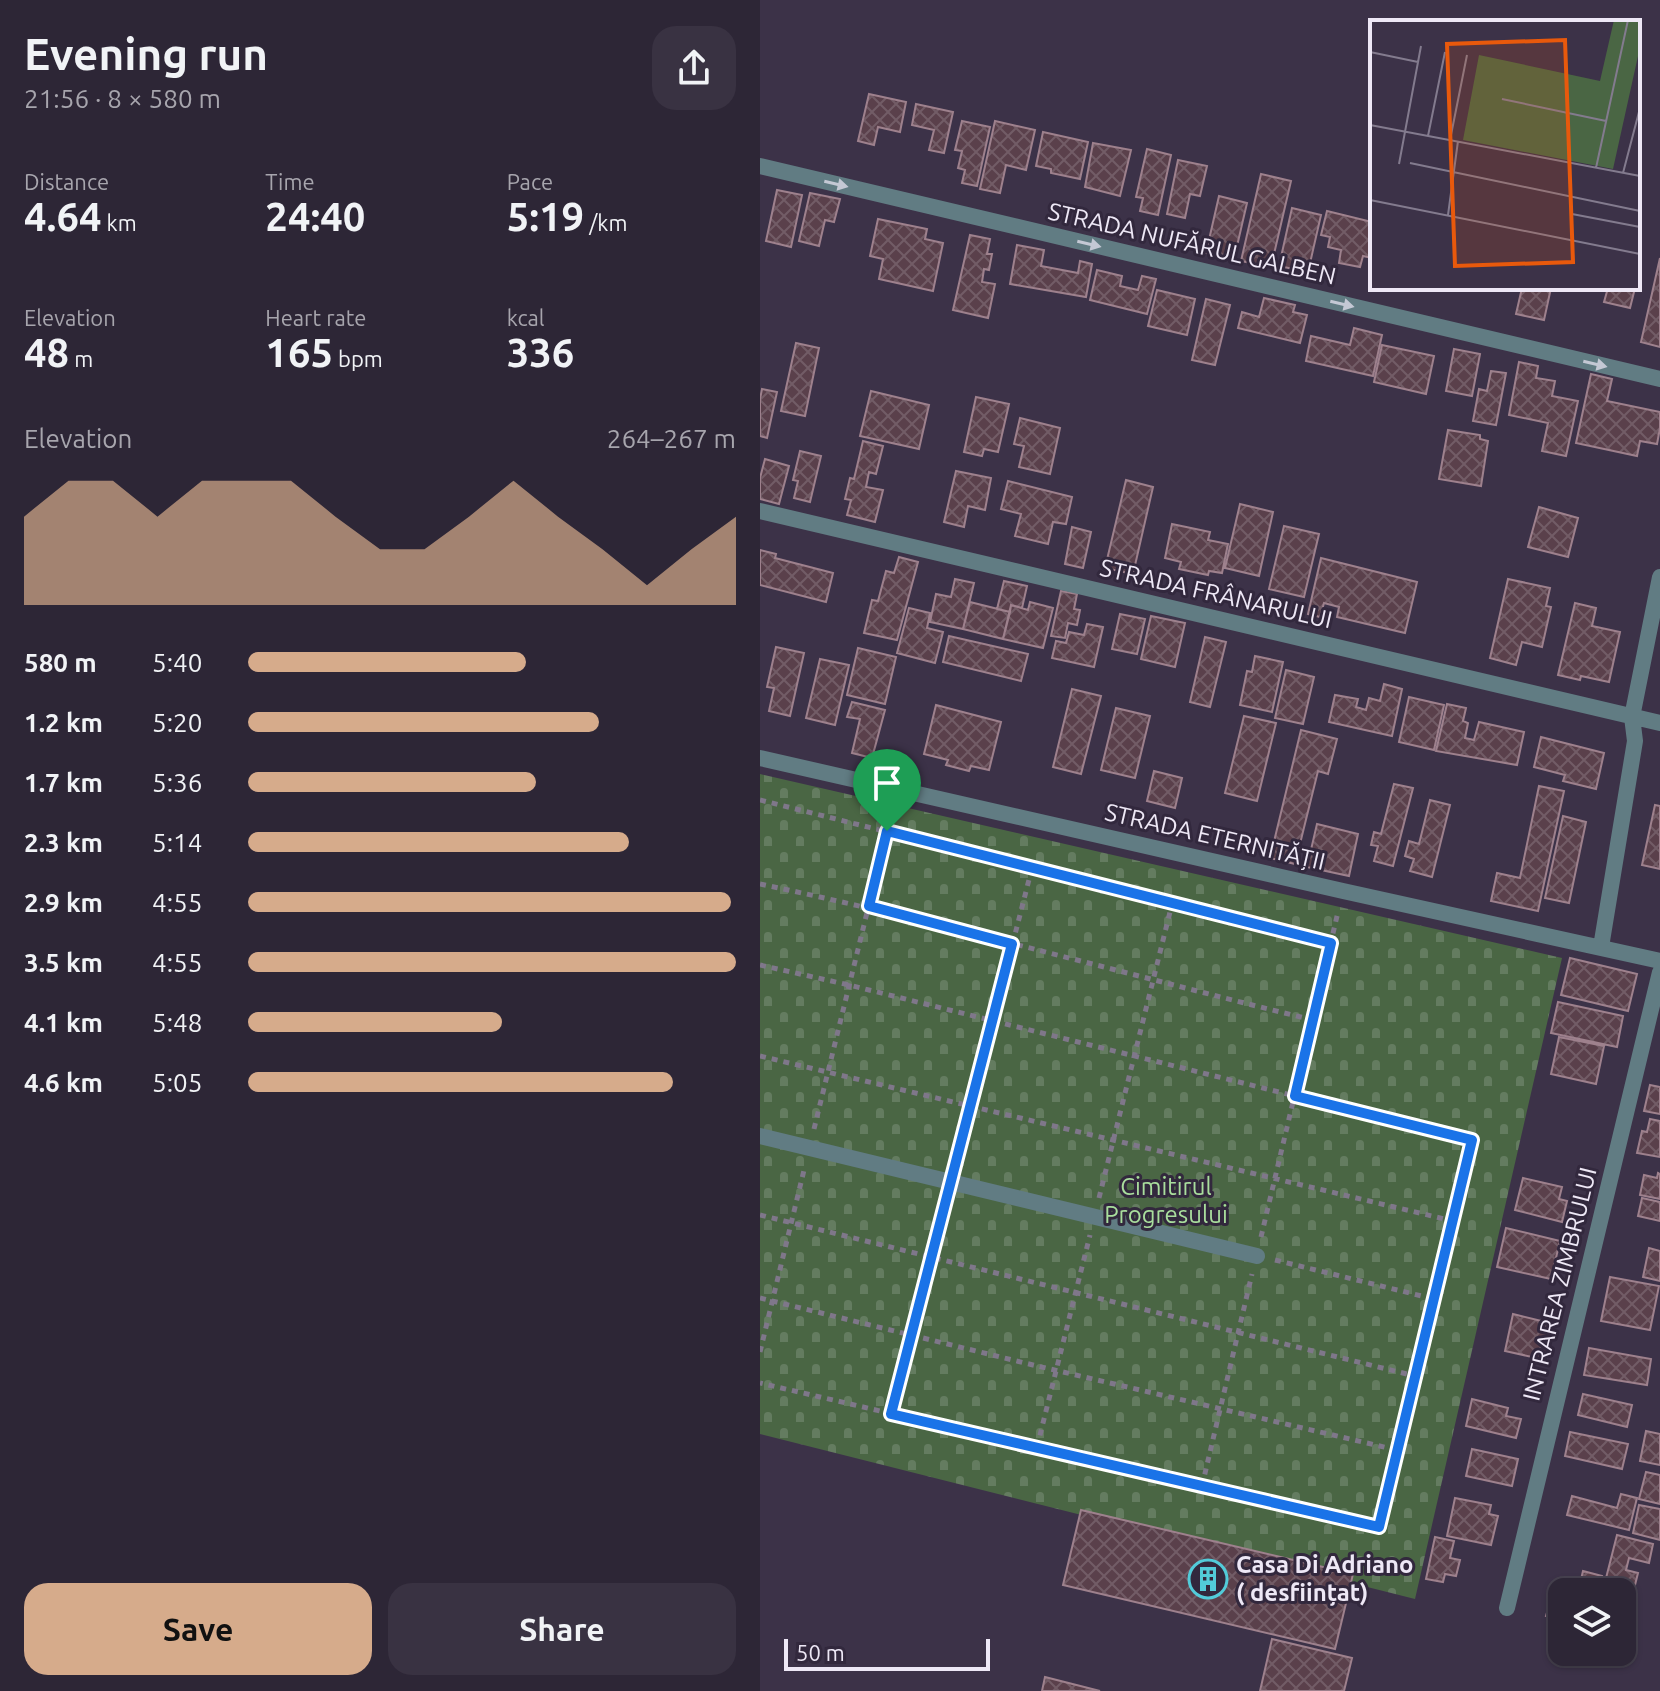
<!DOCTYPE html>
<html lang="en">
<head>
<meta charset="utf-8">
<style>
  body { margin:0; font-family:Ubuntu,sans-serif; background:#393242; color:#f1f3f6; height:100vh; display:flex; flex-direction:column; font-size:30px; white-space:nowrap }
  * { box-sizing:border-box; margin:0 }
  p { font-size:26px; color:#a7a5ad }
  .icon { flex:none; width:44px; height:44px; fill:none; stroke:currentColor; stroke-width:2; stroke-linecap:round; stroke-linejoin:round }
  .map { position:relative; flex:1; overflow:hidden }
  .side { display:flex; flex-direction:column; background:#2d2636; width:760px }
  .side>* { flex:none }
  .fabs { position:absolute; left:788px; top:1578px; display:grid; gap:16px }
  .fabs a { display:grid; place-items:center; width:88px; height:88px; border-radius:16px; background:#2d2636; box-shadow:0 2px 6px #0004,0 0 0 2px #484351; font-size:40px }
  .scale { position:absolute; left:24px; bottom:20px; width:206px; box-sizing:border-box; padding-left:8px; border:4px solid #eee8f6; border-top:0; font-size:22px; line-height:28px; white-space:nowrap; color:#eee8f6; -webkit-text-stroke:6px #32283d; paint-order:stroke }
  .pin { position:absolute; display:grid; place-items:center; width:68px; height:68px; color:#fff; margin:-82px -34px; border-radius:50% 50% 50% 0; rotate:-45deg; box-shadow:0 0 8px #0007 }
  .pin .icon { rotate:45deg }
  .round { display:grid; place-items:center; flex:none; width:84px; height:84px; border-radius:24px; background:#393242 }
  .headline { display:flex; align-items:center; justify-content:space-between; height:136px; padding:0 24px }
  h1 { font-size:44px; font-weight:700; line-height:60px }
  .figures { display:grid; grid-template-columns:repeat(3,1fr); gap:12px; height:136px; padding:8px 24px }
  .figures div { display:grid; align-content:center }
  .figures b { font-size:40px; font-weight:700 }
  .figures small { font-size:22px; font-weight:400 }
  .figures p { font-size:22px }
  .chart { height:224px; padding:16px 24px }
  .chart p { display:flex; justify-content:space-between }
  .chart svg { width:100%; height:144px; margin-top:8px; fill:#d6ab8b; opacity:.7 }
  .button { display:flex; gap:16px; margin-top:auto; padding:16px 24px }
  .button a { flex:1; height:92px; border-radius:24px; background:#d6ab8b; color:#111; font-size:32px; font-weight:700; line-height:92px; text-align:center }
  .button a+a { background:#393242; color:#f1f3f6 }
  ul { padding:0 24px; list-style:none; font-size:26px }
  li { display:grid; grid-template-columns:128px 96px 1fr; align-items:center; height:60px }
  li i { height:20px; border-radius:10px; background:#d6ab8b }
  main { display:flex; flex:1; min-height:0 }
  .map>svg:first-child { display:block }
  .cemetery { fill:url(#cemetery-stones) }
  .building { fill:url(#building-cross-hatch); stroke:#9e818d; stroke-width:2 }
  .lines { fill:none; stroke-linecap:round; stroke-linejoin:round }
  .path { stroke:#7f778a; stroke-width:5; stroke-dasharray:6 6; stroke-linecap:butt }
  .service { stroke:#617c83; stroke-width:16 }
  .minor { stroke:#617c83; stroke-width:16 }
  .oneway { fill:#c4c8d4 }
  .route-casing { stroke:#fff; stroke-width:16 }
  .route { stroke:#1a73e8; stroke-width:10 }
  .labels { text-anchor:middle; stroke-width:6; stroke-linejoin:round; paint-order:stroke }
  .street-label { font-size:24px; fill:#eee8f6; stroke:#32283d }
  .park-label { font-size:24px; fill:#a9de9d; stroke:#32283d }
  .poi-label { font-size:24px; font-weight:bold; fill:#eee8f6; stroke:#32283d; text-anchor:start }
  .inset-road { fill:none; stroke:#837b8e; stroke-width:2 }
  .view { fill:#e8590c; fill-opacity:0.15; stroke:#e8590c; stroke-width:4 }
  .inset-edge { fill:none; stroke:#eee8f6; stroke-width:4 }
</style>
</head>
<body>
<main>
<section class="side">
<div class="headline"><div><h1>Evening run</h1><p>21:56 · 8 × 580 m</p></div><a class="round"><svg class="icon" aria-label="share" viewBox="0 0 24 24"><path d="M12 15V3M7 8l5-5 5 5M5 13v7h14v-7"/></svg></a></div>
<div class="figures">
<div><p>Distance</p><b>4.64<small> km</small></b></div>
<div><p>Time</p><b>24:40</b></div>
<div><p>Pace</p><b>5:19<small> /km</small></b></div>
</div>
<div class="figures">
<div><p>Elevation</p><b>48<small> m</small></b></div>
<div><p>Heart rate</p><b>165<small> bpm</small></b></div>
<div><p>kcal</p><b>336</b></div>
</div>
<div class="chart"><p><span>Elevation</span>264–267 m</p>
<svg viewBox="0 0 160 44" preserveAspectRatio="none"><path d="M0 44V17L10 6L20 6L30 17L40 6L50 6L60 6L70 17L80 27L90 27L100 17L110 6L120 17L130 27L140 38L150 27L160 17V44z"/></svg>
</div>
<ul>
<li><b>580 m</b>5:40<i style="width:57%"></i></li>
<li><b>1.2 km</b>5:20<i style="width:72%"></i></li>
<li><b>1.7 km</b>5:36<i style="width:59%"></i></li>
<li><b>2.3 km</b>5:14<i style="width:78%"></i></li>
<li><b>2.9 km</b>4:55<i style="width:99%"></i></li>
<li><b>3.5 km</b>4:55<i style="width:100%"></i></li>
<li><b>4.1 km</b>5:48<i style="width:52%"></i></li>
<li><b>4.6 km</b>5:05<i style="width:87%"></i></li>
</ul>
<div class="button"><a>Save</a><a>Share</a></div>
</section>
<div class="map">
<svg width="900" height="1691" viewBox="0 0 900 1691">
  <defs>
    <pattern id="cemetery-stones" width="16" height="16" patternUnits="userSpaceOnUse" patternTransform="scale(2)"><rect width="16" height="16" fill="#4a6644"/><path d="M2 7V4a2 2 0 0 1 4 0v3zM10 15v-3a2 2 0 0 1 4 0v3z" fill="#647c60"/></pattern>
    <pattern id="building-cross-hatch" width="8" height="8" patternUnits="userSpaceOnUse" patternTransform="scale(2)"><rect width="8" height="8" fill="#5a404b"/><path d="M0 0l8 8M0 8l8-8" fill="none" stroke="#725c66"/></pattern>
  </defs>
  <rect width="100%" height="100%" fill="#3c3248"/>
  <path class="cemetery" d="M0,774L802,958L655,1599L0,1434Z"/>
  <path class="building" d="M109,94L146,102L140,132L118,127L114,145L98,141Z
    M156,104L193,112L184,153L169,150L174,130L152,125Z
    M202,121L230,127L217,186L202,183L205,170L198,168L202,151L195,150Z
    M235,121L275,130L266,170L246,165L240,193L220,189Z
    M283,132L328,142L320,179L291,173V169L276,166Z
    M333,143L371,150L360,196L325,187Z
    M387,149L411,155L398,215L380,211L383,198L376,197Z
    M418,160L447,166L440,196L430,194L425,218L407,214Z
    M501,174L531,181L511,267L481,261Z
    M17,190L42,195L31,247L6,241Z
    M50,193L80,199L74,222L65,220L59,246L39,241Z
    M459,196L487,203L474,259L446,253Z
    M532,208L561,215L548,272L519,266Z
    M567,211L612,222V258L603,256L600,267L579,263L581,250L568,247L570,237L561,235Z
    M118,219L167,229L165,239L183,243L173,291L119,279L123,259L110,256Z
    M210,235L230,239L227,254H232L229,270L224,269L222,282L235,284L228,318L193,310Z
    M257,245L284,250L281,266L318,273L320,261L332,264L326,297L250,284Z
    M900,258V347L881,342Z
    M337,270L362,276L360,286L378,290L382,276L396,279L387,314L330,300Z
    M762,288H791L784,320L756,314Z
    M848,288H875L870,308L844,302Z
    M397,290L435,299L427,335L388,326Z
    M504,298L535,305L533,312L547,315L540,343L478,328L482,312L499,317Z
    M446,299L470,305L455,365L432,360Z
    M594,328L622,335L613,376L546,361L551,336L590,345Z
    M36,343L59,348L45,416L21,411Z
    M622,345L674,356L666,394L614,382Z
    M694,349L720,354L712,396L686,391Z
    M759,362L778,366L776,378L795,381L792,396L818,401L806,456L782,451L788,423L749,415Z
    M731,371L746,373L736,425L713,421L719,389L727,391Z
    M831,374L852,379L847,401L900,412V428L897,444L880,441L877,456L816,443Z
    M2,389L17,392L7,438L0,436V399Z
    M111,391L169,405L159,449L100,436Z
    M216,397L249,404L238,452L224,449L222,456L204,452Z
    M260,418L300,428L290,474L259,467L264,446L254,444Z
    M688,430L720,435V439L728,441L721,486L679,479Z
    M103,441L123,446L116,474L109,472L106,487L123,490L115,522L87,515L91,500L85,499L90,478L94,479Z
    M40,451L61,456L50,502L34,498L38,481L33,480Z
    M5,459L29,466L19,504L0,499V478Z
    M196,471L231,478L225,510L208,506L204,527L184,522Z
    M366,480L393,487L373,574L345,568Z
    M248,481L312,497L306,524L293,522L288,544L255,536L261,514L241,509Z
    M480,504L513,512L499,576L465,568Z
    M779,507L818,518L808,557L768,547Z
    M412,524L450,532L448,540L468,544L462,573L449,571L448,575L419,569L421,562L405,558Z
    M524,526L559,534L544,597L509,589Z
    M312,527L331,532L323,568L305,564Z
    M0,550L16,554L15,558L73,573L66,602L0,585Z
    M139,557L158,562L137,640L104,633L112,600L118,601L126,571L134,573Z
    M561,558L657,582L645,633L577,617L579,607L564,603L560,617L548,614Z
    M195,579L214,583L203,629L170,622L176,594L191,597Z
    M748,579L790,588L786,606L791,607L782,647L762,642L756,665L730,658Z
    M244,581L267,586L262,608L251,605L250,612L237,609Z
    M301,591L317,594L314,609L320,610L317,625L308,623L305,638L291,636Z
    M210,602L250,612L243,639L203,629Z
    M270,602L293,608L283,648L243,639L251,605L268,610Z
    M815,603L836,608L832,626L860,632L849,682L821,676L820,680L798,675Z
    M149,608L170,613L167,628L183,632L175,663L137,653Z
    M360,614L385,619L377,654L352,649Z
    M391,616L425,623L415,667L381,659Z
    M327,624L343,627L334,667L292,658L296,641L306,643L309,632L324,635Z
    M189,636L268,654L261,681L183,662Z
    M445,637L466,642L450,707L430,702Z
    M16,647L44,653L30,716L9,711L14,688L7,687Z
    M98,648L136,657L125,704L87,695Z
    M495,656L523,662L512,712L480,705L487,671L492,672Z
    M60,659L89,665L75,725L46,718Z
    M526,670L554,677L543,724L515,718Z
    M624,684L642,689L632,736L569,722L575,695L598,699L596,707L606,710L609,698L620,701Z
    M312,689L341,696L321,774L293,767Z
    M649,697L684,705L674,750L639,742Z
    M92,702L125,710L112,758L92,753L100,719L87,717Z
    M687,704L706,708L703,721L708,723L705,738L714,740L719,722L764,732L757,765L676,751Z
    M176,705L241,722L229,770L211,766L209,771L186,765L188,760L164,754Z
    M356,708L390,716L375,778L341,770Z
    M484,716L516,723L497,801L465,793Z
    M541,730L577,739L568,774L558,771L535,864L510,858Z
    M781,737L844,753L836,789L803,781L805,775L774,767Z
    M394,771L422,778L415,808L387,801Z
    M634,784L653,788L633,866L614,861L618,846L611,845L614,832L621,834Z
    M779,786L804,791L778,911L731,901L737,873L760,878Z
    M670,800L690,805L672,877L650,871L654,859L645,856L649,841L659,844Z
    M895,805L900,806V869L882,865Z
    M803,816L826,822L809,903L785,898Z
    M557,824L598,834L589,876L547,867Z
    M810,958L877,974L868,1011L801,995Z
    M798,1002L863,1016L857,1047L791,1033Z
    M799,1037L844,1046L836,1084L791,1074Z
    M890,1085L900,1087V1114L884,1111Z
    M890,1119L900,1121V1157L877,1153L882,1131L887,1132Z
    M898,1173L900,1174V1199L880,1195L884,1175L897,1178Z
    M763,1178L802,1187L799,1199L807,1201L802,1222L755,1210Z
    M882,1198L900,1202V1221L878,1216Z
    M746,1228L800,1241L791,1279L737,1267Z
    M889,1248L900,1251V1281L883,1277Z
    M850,1277L899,1286L890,1330L841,1321Z
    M753,1314L794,1324L786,1360L745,1351Z
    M829,1348L891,1359L887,1385L824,1375Z
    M823,1394L872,1405L867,1427L818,1415Z
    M712,1399L748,1408L746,1416L761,1419L756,1438L706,1426Z
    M886,1431L900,1434V1465L880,1461Z
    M810,1432L868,1444L862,1469L805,1456Z
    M712,1449L758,1459L752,1486L706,1476Z
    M886,1472L900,1475V1504L879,1499Z
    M861,1494L877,1498L869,1530L807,1515L812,1496L857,1508Z
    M695,1498L731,1505L729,1514L738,1516L731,1545L687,1536Z
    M879,1505L900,1509V1540L873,1533Z
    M321,1510L593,1574L575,1649L303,1585Z
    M857,1535L893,1544L889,1563L869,1558L866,1570L878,1573L873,1593L844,1586Z
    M675,1537L694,1541L690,1558L700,1560L696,1576L685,1574L683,1582L666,1579Z
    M823,1571L842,1576L838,1592H818Z
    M792,1595L802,1598V1620L786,1616Z
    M512,1639L592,1658L584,1691H500Z
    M285,1677L340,1691H282Z"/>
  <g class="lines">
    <path class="path" d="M0,800L571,943
      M0,884C186,923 368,975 553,1020
      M0,965L89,985L712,1140L619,1527L0,1383
      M0,1056L693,1221
      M54,1129L127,831
      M196,1165L272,868
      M339,1198L412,904
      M0,1215L655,1376
      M501,1237L578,912
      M515,1260L674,1299
      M0,1298L273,1365L637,1450
      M0,1352L45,1166
      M131,1414L186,1202
      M277,1447L330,1235
      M442,1486L492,1274"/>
    <path class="service" d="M0,1136L497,1256"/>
    <path class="minor" d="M0,166L900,379
      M0,511L900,723
      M0,758L583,891L900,961
      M841,947L875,741L872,717L900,577
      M747,1608L900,972"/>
  </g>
  <defs><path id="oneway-solid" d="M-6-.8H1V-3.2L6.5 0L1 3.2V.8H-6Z" transform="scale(2)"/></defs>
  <g class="oneway">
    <use href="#oneway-solid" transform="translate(76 184) rotate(13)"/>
    <use href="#oneway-solid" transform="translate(329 244) rotate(13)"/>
    <use href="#oneway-solid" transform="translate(582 304) rotate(13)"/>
    <use href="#oneway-solid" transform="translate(835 364) rotate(13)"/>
  </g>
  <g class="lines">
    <defs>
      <path id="route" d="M127,831L571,943L535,1096L712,1140L619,1527L131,1414L252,944L109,906Z"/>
    </defs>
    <use href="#route" class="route-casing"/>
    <use href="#route" class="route"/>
  </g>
  <defs>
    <symbol id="building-ring" viewBox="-11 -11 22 22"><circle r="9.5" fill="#32283d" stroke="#52cbd9" stroke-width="1.5"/><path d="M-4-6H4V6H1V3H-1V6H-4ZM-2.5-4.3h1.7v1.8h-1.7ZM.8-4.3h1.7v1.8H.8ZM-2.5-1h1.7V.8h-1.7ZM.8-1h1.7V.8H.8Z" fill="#52cbd9"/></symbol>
  </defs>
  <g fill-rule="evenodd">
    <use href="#building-ring" x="426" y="1557" width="44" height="44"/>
  </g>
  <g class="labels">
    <g class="street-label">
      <text transform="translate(432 244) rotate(13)" y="8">STRADA NUFĂRUL GALBEN</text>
      <text transform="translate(456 594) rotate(13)" y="8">STRADA FRÂNARULUI</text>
      <text transform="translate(455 837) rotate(13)" y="8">STRADA ETERNITĂȚII</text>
      <text transform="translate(800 1284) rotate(-76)" y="8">INTRAREA ZIMBRULUI</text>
    </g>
    <g class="park-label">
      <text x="406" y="1195">Cimitirul<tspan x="406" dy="28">Progresului</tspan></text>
    </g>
    <g class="poi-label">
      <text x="476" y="1573">Casa Di Adriano<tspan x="476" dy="28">( desființat)</tspan></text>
    </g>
  </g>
  <g transform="translate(610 20)">
    <rect width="270" height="270" fill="#3c3248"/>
    <path d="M244,0H270V27L243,149L93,120L109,35L230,61Z" fill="#4a6644"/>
    <path class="inset-road" d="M0,32L48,42M132,79L236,101M0,105L270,156M58,116L75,32M80,120L97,35M40,143L270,191M29,144L51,26M226,148L258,0M253,153L270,88M0,180L270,234M202,194L270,207M78,195L88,121"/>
    <path class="view" d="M195,20L203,242L85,246L77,24Z"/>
    <rect width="270" height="270" class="inset-edge"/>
  </g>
</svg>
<div class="fabs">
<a><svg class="icon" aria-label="layers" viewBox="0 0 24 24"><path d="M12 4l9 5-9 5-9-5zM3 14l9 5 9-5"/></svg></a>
</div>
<div class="scale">50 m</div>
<div class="pin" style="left:127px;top:831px;background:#1e9e55"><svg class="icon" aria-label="arrive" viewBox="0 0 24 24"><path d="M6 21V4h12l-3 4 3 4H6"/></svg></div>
</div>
</main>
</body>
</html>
